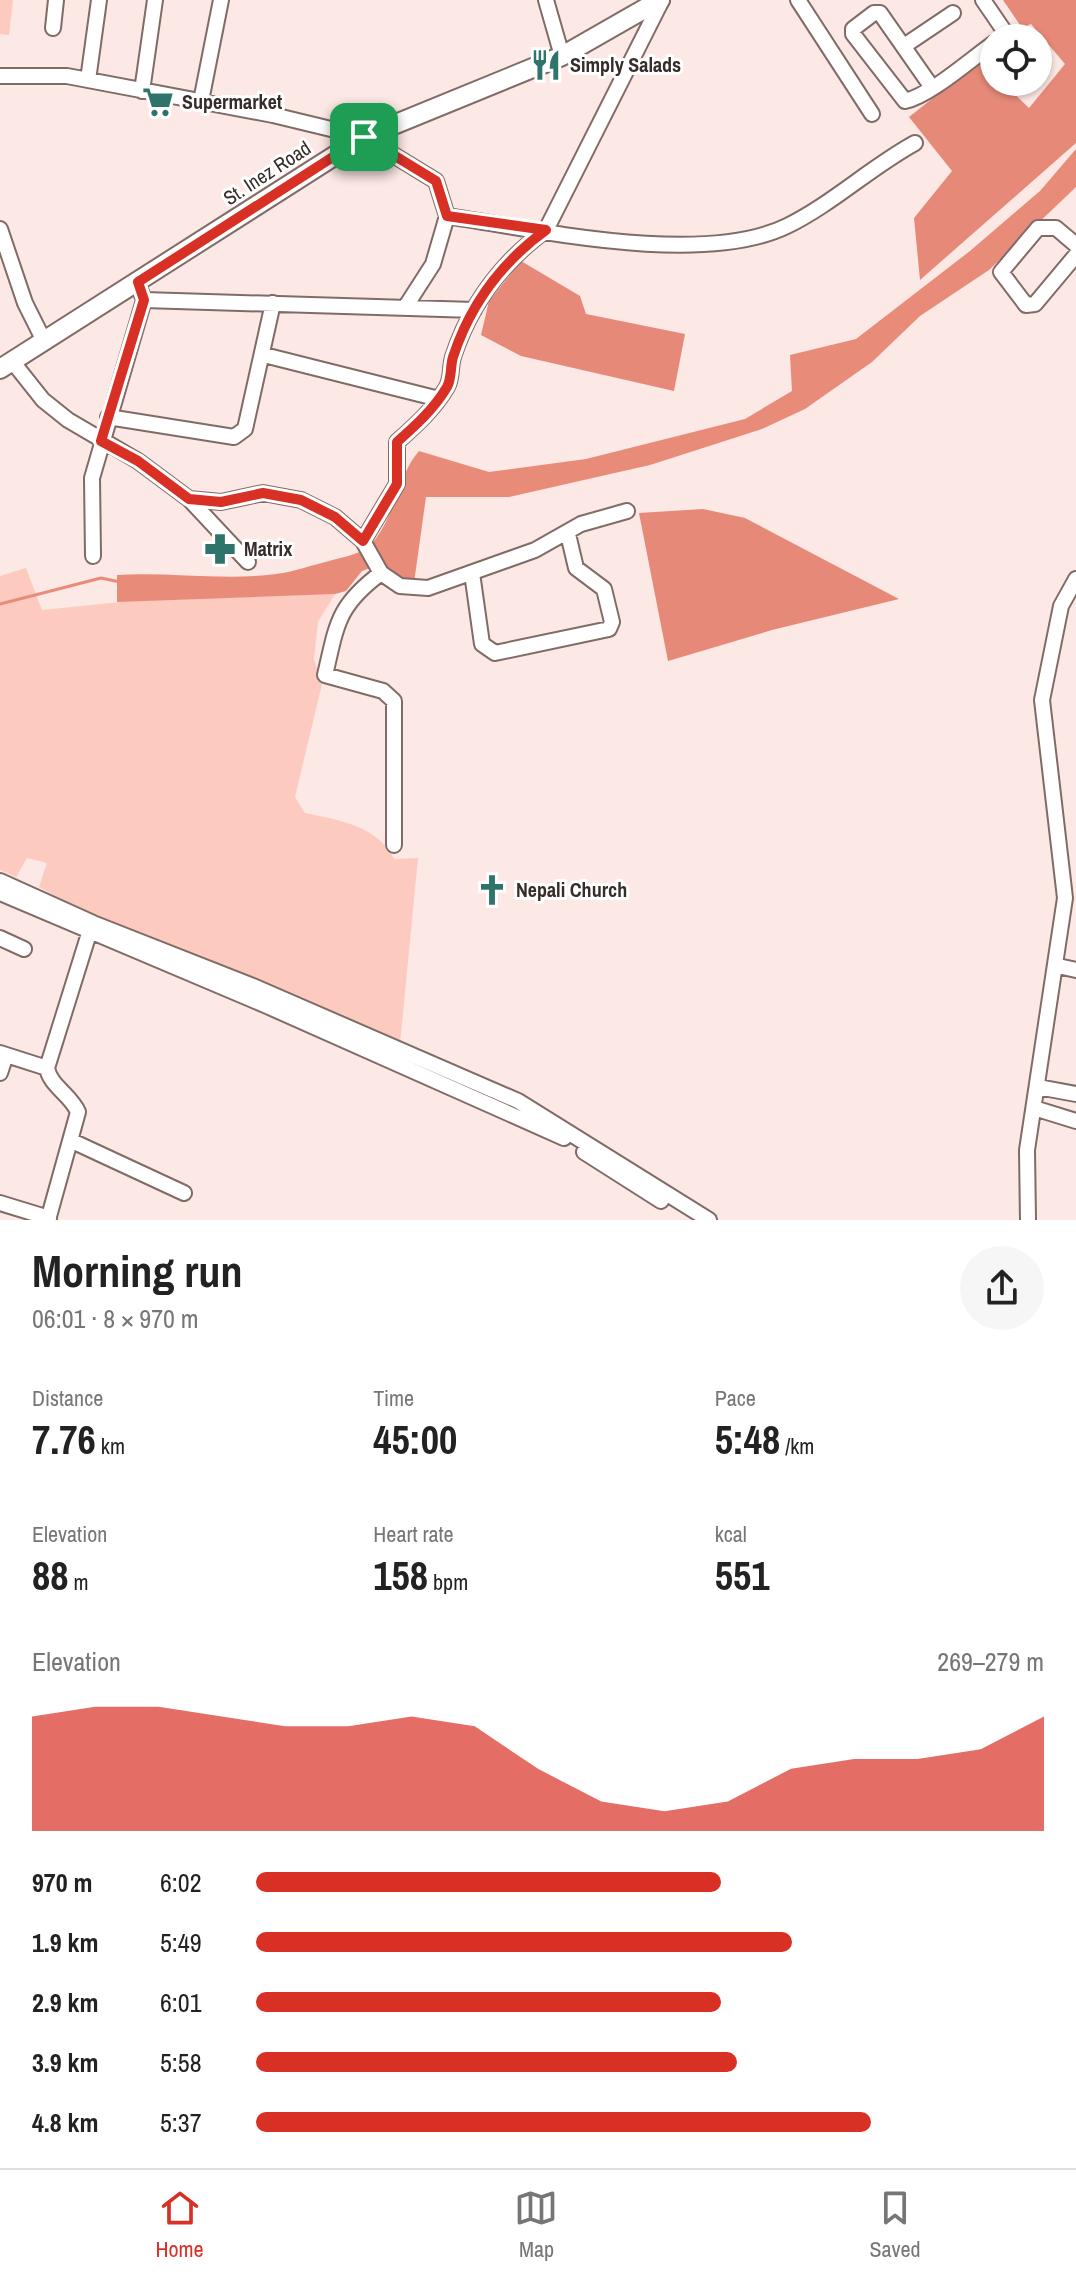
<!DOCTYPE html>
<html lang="en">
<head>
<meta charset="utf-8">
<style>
  body { margin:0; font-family:"Archivo Narrow",sans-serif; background:#f6f6f6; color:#222; height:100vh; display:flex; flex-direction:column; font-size:30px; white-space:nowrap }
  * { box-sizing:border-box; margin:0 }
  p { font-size:26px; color:#767676 }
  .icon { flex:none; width:44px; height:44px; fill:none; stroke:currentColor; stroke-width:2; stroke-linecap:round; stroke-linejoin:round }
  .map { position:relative; height:1220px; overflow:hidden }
  .drawer { display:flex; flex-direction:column; background:#fff; flex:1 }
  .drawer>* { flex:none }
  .fabs { position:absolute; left:980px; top:24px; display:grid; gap:16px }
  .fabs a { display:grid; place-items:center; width:72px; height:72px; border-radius:50%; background:#fff; box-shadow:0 2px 6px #0004; font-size:40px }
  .pin { position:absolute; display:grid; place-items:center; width:68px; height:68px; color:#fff; margin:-34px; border-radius:16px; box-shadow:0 4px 12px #0006 }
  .round { display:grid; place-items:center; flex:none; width:84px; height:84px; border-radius:42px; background:#f6f6f6 }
  .summary { display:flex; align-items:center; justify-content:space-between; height:136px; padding:0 32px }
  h1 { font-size:44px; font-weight:700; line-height:60px }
  .stats { display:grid; grid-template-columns:repeat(3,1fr); gap:12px; height:136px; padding:8px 32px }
  .stats div { display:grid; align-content:center }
  .stats b { font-size:40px; font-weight:700 }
  .stats small { font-size:22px; font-weight:400 }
  .stats p { font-size:22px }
  .chart { height:224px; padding:16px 32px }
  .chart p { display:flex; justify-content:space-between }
  .chart svg { width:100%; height:144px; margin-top:8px; fill:#d93025; opacity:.7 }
  ul { padding:0 32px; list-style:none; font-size:26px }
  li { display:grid; grid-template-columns:128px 96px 1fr; align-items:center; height:60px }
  li i { height:20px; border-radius:10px; background:#d93025 }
  .menu { display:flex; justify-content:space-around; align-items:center; height:112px; border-top:2px solid #e0e0e0; background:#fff; font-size:22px; color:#767676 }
  .menu a { display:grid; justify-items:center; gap:4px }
  .menu .current { color:#d93025 }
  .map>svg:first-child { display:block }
  .green { fill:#fdcabf }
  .forest { fill:#e78978 }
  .water { fill:#e98b79 }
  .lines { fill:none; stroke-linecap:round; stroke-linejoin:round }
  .stream { stroke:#e98b79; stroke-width:3 }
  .minor-casing { stroke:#816b67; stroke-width:18 }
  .major-casing { stroke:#816b67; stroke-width:22 }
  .minor { stroke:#fff; stroke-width:14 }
  .major { stroke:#fff; stroke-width:18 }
  .route-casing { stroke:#fff; stroke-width:16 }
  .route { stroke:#d93025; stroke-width:10 }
  .labels { text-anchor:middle; stroke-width:6; stroke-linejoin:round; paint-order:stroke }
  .poi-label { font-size:20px; font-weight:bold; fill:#362c2a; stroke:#fff; text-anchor:start }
  .street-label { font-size:20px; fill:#362c2a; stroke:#fff }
</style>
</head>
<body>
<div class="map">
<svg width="1076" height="1220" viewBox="0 0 1076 1220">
  <rect width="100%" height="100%" fill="#fce8e4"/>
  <path class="green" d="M0,0H13L9,35L0,34Z
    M26,568L42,610L131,601L335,594L318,622L314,659L322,684L295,797L305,813C339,820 378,826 394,859L418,858L400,1044L273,986L69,904L39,887L47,863L27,858L16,877L0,870V576Z"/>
  <path class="forest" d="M1003,0H1076V143L920,280L914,218L952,171L909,117L980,61L994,74V82H1002L1029,108L1065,64L1031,24L1022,28Z
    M521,261L580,296L586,314L685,334L674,391L521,356L481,335L489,301Z
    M703,509L745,518L899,599L772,630L668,661L639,513Z"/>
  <path class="water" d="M1076,149V187L989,270L920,316L872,362L805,409L762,429L650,465L509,497H426L414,583L393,577L383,563L362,571L346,591L335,594L117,602V575C170,572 225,581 276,574C294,572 312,565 329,561C343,557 364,554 373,542C396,515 397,476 419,451L489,472L586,459L745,419L792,391L790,355L856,339L970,251L1040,191Z"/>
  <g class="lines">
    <path class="stream" d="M0,604L101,578L120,582"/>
    <defs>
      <path id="minor" d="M546,0L562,56
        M798,0L872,114
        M983,0L1009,38
        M53,28L56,0
        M904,46L953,13
        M0,76H67L273,115L364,137L436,181L447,216L433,264L406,306
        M88,80L99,0
        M931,86L880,13H874L853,29V34L905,101C931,95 971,59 994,43
        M142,91L155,0
        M201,101L221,0
        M447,216C538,230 703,267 787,226C832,204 871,167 915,143
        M0,229L25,303L43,339
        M1076,245L1056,228H1038L1001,272L1026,305L1035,304L1076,255
        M144,300L474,310
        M264,355L439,399
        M12,361L43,400L68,420L138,461L189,499L221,502L263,493L301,500L335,517L363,541L381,573L400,586L428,588L535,550L581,524L627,511
        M108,417L234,437L245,429L273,303
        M189,499L248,562
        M363,541L397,484V442C416,425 434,409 447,387C452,378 450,367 453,357C470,305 502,262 546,230L662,0
        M93,556L92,478L144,300L141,292
        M381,573C337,606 337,624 325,675L383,691L394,701V845
        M472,573L482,644L495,653L609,629L612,622L604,589L576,568L568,534
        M0,881L93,923L253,986L518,1101L709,1220
        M0,893L267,1006L564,1138
        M0,938L24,949
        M1058,966L1076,970
        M0,1053L47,1068
        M0,1073L6,1055
        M1038,1087L1076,1094
        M1034,1108L1076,1121
        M72,1141L184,1193
        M584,1152L661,1201
        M0,1203L49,1218
        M48,1220L78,1112C71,1095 50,1086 47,1068L91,927
        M1028,1220L1027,1150L1065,898L1042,700L1061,606L1076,579"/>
      <path id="major" d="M0,369L364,137L562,56L660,0"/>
    </defs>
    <use href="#minor" class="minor-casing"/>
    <use href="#major" class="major-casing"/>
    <use href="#minor" class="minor"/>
    <use href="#major" class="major"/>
  </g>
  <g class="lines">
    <defs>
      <path id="route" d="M364,137L436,181L447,216L546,230C502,262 470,305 453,357C450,367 452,378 447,387C434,409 416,425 397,442V484L363,541L335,517L301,500L263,493L221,502L189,499L138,461L101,441L144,300L138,282Z"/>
    </defs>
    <use href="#route" class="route-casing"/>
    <use href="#route" class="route"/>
  </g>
  <defs>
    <symbol id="restaurant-bare" viewBox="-9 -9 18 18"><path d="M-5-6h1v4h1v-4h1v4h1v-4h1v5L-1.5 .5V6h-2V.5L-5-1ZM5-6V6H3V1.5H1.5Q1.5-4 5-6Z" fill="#2f746a" stroke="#fff" stroke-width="2.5" paint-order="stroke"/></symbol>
    <symbol id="supermarket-bare" viewBox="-9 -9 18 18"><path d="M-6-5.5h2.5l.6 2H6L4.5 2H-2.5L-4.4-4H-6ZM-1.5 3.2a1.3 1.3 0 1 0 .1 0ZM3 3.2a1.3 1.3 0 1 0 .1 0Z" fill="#2f746a" stroke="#fff" stroke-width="2.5" paint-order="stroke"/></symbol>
    <symbol id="pharmacy-bare" viewBox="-9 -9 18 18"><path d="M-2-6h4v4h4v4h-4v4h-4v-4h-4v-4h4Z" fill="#2f746a" stroke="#fff" stroke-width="2.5" paint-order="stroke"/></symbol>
    <symbol id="church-bare" viewBox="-9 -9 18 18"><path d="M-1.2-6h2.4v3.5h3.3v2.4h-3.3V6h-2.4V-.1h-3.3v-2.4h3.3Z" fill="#2f746a" stroke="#fff" stroke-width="2.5" paint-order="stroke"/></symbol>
  </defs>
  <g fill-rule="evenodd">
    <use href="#restaurant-bare" x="524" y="43" width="44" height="44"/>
    <use href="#supermarket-bare" x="136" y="80" width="44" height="44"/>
    <use href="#pharmacy-bare" x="198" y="527" width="44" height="44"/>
    <use href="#church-bare" x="470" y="868" width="44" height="44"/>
  </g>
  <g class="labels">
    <g class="poi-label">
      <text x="570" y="72">Simply Salads</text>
      <text x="182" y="109">Supermarket</text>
      <text x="244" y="556">Matrix</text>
      <text x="516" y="897">Nepali Church</text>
    </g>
    <g class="street-label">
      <text transform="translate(267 173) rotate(-33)" y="7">St. Inez Road</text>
    </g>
  </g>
</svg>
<div class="fabs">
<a><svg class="icon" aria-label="locate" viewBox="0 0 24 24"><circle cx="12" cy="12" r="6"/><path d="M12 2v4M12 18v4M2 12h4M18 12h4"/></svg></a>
</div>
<div class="pin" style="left:364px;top:137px;background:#1e9e55"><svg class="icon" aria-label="arrive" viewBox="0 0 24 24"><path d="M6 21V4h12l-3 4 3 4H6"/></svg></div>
</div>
<section class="drawer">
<div class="summary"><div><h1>Morning run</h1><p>06:01 · 8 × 970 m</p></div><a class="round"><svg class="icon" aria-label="share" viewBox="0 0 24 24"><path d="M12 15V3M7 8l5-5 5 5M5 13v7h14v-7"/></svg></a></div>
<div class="stats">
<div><p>Distance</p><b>7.76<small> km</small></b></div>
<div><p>Time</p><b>45:00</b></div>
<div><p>Pace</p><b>5:48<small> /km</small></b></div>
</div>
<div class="stats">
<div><p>Elevation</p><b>88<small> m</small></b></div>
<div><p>Heart rate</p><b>158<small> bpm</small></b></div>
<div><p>kcal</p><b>551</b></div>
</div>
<div class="chart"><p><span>Elevation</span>269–279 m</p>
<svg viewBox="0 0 160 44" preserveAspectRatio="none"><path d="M0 44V9L10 6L20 6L30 9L40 12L50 12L60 9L70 12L80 25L90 35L100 38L110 35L120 25L130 22L140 22L150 19L160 9V44z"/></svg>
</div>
<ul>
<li><b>970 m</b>6:02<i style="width:59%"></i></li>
<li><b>1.9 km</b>5:49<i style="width:68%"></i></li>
<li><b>2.9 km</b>6:01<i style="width:59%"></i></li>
<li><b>3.9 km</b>5:58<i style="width:61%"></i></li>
<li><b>4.8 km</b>5:37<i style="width:78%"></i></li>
</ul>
</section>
<nav class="menu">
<a class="current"><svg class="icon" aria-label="home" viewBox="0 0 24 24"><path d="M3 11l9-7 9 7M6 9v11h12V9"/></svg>Home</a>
<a><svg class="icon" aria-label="map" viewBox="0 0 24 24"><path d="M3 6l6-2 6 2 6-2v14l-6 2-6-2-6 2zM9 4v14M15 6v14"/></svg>Map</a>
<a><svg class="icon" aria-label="saved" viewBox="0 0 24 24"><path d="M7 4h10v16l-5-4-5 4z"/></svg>Saved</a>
</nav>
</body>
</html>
